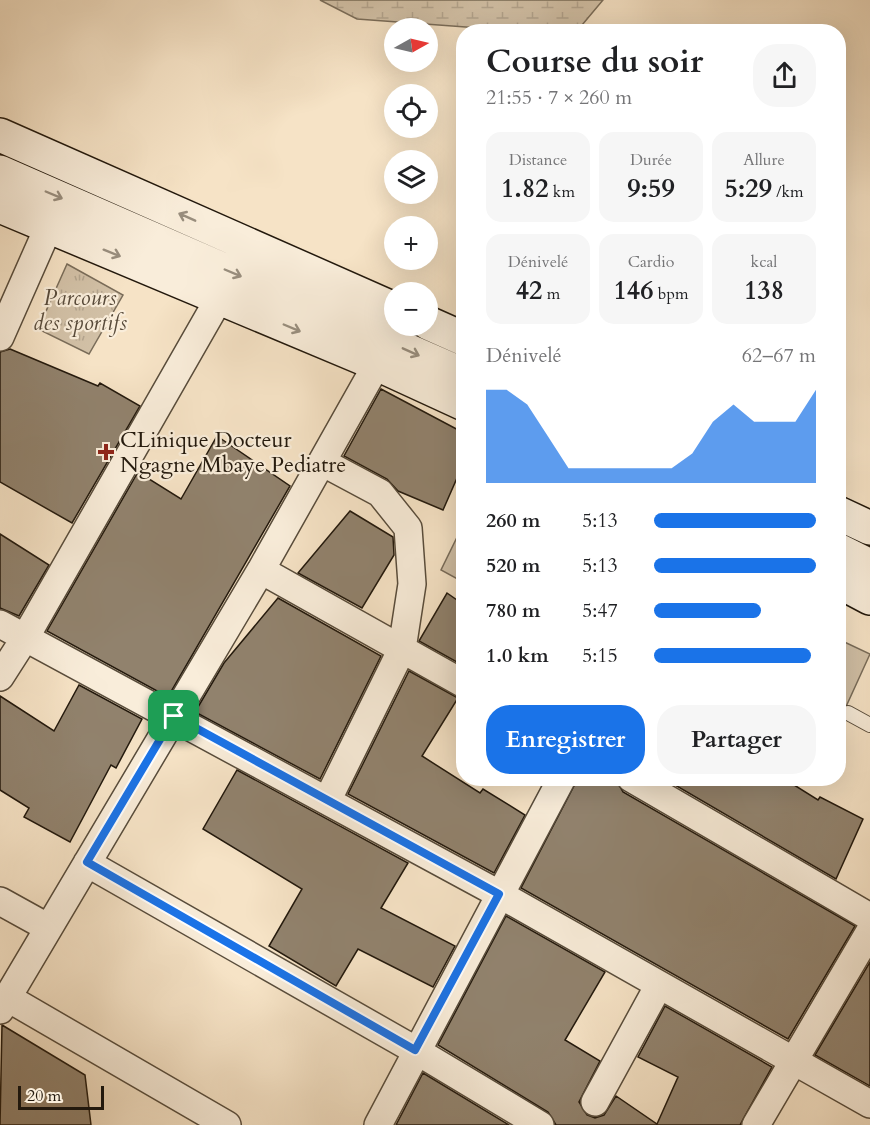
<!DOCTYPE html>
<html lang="fr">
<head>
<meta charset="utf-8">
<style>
  body { margin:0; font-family:Cardo,serif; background:#f6f6f6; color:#202124; height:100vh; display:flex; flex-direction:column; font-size:22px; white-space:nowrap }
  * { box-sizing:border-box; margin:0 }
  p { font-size:20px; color:#757577 }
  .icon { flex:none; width:33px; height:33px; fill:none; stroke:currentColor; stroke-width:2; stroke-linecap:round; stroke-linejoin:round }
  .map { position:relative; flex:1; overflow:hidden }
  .drawer { position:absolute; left:456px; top:24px; width:390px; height:762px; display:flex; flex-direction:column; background:#fff; border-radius:24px; box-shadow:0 6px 24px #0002 }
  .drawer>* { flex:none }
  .needle { width:39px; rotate:82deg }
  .controls { position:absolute; left:384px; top:18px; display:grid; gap:12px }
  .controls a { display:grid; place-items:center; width:54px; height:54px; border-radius:50%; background:#fff; box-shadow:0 6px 24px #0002; font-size:30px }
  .scale { position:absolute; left:18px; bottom:15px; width:86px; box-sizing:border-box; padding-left:6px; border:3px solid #23190d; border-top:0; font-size:16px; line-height:21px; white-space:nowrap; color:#23190d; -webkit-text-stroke:4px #f9edda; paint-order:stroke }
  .pin { position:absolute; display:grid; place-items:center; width:51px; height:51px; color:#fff; margin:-26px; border-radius:12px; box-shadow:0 3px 9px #0006 }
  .round { display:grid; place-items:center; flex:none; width:63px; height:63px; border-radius:24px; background:#f6f6f6 }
  .overview { display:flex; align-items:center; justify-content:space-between; height:102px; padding:0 30px }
  h1 { font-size:33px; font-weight:600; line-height:45px }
  .metrics { display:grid; grid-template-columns:repeat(3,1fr); gap:9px; height:102px; padding:6px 30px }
  .metrics div { display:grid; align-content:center; border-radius:15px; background:#f6f6f6; text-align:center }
  .metrics b { font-size:26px; font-weight:600 }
  .metrics small { font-size:16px; font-weight:400 }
  .metrics p { font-size:16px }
  .chart { height:168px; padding:12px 30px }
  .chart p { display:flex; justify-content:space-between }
  .chart svg { width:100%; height:108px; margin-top:6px; fill:#1a73e8; opacity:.7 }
  .primary-button { display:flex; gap:12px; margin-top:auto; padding:12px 30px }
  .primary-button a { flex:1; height:69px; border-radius:24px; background:#1a73e8; color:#fff; font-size:24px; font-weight:600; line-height:69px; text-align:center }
  .primary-button a+a { background:#f6f6f6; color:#202124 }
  ul { padding:0 30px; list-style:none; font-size:20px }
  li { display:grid; grid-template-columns:96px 72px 1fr; align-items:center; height:45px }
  li i { height:15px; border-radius:8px; background:#1a73e8 }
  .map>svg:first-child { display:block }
  .grass { fill:url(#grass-tufts); stroke:#7a6d5a; stroke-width:1.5 }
  .wetland { fill:url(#wetland-marsh); stroke:#7a6d5a; stroke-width:1.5 }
  .pitch { fill:#d2c1a7; stroke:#7a6d5a; stroke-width:1.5 }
  .building { fill:#91826d; stroke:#23190d; stroke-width:1.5 }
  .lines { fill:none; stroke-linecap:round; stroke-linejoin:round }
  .service-casing { stroke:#584c3b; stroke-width:16 }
  .minor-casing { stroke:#584c3b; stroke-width:30 }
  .secondary-casing { stroke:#23190d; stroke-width:36 }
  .service { stroke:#f9edda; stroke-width:14 }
  .minor { stroke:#f9edda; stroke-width:27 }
  .secondary { stroke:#f9edda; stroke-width:33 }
  .oneway { stroke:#998e7e }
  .route-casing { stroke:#fff; stroke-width:12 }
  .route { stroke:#1a73e8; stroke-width:8 }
  .poi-dot { fill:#8f2418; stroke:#f9edda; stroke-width:2 }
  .labels { text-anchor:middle; stroke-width:4.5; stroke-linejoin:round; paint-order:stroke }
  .park-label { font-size:22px; font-style:italic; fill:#584b3b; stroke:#f9edda }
  .poi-label { font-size:22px; fill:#23190d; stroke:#f9edda; text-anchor:start }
</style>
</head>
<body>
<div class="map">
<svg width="870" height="1125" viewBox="0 0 870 1125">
  <defs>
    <pattern id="grass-tufts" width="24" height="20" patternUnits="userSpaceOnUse" patternTransform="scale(1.5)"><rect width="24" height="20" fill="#d2c1a7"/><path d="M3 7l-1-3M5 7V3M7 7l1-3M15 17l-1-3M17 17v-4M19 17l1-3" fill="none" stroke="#b4a58f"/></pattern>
    <pattern id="wetland-marsh" width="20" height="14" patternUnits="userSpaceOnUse" patternTransform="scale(1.5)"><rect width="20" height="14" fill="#d2c1a7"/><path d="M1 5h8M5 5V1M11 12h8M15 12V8" fill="none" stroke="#b4a58f"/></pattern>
  </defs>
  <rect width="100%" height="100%" fill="#f6e3c6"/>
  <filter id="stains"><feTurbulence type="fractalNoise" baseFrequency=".00333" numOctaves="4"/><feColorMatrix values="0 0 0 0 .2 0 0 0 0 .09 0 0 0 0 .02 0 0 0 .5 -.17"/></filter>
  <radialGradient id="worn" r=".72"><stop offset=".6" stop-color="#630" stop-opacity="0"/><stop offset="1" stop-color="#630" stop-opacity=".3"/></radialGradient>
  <path class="grass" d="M67,264L123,295L89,354L38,329Z"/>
  <path class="wetland" d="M320,0H603L577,31H519L357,19Z"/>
  <path class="pitch" d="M463,525V582L441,570Z
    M838,639L870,654L839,722H838Z"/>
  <path class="building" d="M10,349L98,386L100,383L140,406L72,523L0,482V352Z
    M381,389L464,433V462L443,510L398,491L387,479L344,456Z
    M217,436L290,486L168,697L47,631L138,472L181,499Z
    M350,511L393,537L394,555L362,608L298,573Z
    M0,534L49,565L19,616L0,608Z
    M447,593L464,605V666L419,641Z
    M278,598L381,656L320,779L195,712L224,663Z
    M409,671L458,698L422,756L480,793L483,789L525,815L494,873L348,794Z
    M79,685L142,719L116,768L111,765L70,842L24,817L29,808L0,790V696L54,731Z
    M237,770L408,863L381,908L455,946L433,987L358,949L336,986L269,946L302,889L203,829Z
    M578,778H615L623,792L855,926L788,1039L521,888Z
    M663,778H783L818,800L820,797L863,819L836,879Z
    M506,916L605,972L565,1040L600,1061L579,1102L587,1115L595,1118L604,1115L616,1096L657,1124L678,1077L638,1057L665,1006L772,1067L740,1125H556L548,1112L438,1045Z
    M870,962V1086L815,1055Z
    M2,1025L85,1075L91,1125H0Z
    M423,1073L509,1125H396Z"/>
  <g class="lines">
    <defs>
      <path id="service" d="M848,713L870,725"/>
      <path id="minor" d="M0,337L49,226
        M322,462L380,493L408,528L412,584L402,649L327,801
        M261,570L464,684
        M0,624L499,894L870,1104
        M0,677L25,638L220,297
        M631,778L870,917
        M87,863L415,1050L540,1125
        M0,901L47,927
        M8,998L227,1125
        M0,1010L261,570L377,364
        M595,1102L659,985
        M378,1125L562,778
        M756,1125L870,931"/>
      <path id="secondary" d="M0,135L394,309
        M0,172L464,375
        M0,206L377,364L464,404
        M428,323L464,339
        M838,513L870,528
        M838,550L870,566
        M838,581L870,598"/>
    </defs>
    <use href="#service" class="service-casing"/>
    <use href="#minor" class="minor-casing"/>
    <use href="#secondary" class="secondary-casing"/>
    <use href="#service" class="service"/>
    <use href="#minor" class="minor"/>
    <use href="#secondary" class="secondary"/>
  </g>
  <defs><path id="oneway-shaft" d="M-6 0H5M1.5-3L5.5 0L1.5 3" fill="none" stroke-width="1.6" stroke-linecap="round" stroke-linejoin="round" transform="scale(1.5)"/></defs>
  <g class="oneway">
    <use href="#oneway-shaft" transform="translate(54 195) rotate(23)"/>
    <use href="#oneway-shaft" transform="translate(187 217) rotate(-156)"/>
    <use href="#oneway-shaft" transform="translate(112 253) rotate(22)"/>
    <use href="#oneway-shaft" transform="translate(233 273) rotate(23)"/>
    <use href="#oneway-shaft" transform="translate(292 328) rotate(23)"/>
    <use href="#oneway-shaft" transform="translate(411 352) rotate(24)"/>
  </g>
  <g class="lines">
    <defs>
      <path id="route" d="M174,716L499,894L415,1050L87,862Z"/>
    </defs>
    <use href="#route" class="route-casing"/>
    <use href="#route" class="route"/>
  </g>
  <path class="poi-dot" d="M103 443h6v6h6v6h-6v6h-6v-6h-6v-6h6z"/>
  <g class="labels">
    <g class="park-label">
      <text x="80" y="305">Parcours<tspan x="80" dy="25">des sportifs</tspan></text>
    </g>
    <g class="poi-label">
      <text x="120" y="447">CLinique Docteur<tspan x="120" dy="25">Ngagne Mbaye Pediatre</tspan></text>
    </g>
  </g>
  <rect width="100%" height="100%" filter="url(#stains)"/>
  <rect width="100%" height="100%" fill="url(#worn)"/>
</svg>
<div class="controls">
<a><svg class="needle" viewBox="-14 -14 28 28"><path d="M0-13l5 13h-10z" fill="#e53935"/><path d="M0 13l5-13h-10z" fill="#757577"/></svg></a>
<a><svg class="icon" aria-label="locate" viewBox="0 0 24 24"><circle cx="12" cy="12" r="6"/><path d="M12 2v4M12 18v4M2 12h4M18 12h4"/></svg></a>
<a><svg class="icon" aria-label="layers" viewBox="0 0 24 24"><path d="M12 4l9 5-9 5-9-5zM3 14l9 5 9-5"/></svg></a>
<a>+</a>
<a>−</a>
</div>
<div class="scale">20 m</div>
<div class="pin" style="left:174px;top:716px;background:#1e9e55"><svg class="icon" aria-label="arrive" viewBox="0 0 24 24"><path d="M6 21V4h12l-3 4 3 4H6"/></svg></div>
<section class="drawer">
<div class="overview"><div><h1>Course du soir</h1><p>21:55 · 7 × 260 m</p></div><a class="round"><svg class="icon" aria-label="share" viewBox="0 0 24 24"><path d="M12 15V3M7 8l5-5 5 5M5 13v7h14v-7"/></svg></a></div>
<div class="metrics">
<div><p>Distance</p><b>1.82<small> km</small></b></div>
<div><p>Durée</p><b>9:59</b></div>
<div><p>Allure</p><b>5:29<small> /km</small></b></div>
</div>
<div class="metrics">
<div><p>Dénivelé</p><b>42<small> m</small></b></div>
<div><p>Cardio</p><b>146<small> bpm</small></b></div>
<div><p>kcal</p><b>138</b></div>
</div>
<div class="chart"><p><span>Dénivelé</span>62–67 m</p>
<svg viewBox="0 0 160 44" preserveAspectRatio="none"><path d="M0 44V6L10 6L20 12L30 25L40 38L50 38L60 38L70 38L80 38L90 38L100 32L110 19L120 12L130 19L140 19L150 19L160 6V44z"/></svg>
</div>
<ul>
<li><b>260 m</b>5:13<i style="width:100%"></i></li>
<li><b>520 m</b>5:13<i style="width:100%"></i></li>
<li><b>780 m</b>5:47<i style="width:66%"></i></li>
<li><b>1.0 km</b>5:15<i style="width:97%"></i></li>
</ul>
<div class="primary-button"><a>Enregistrer</a><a>Partager</a></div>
</section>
</div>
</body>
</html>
